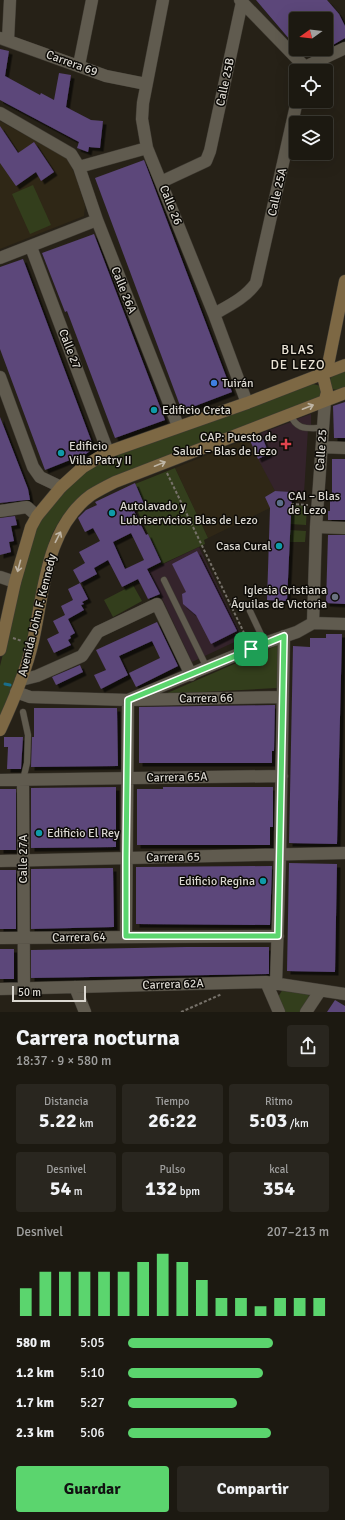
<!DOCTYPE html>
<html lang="es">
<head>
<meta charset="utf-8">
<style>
  body { margin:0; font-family:Signika,sans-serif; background:#29261f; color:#f1f3f6; height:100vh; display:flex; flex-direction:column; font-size:15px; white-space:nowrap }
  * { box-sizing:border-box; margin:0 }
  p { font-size:13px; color:#a0a09f }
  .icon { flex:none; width:22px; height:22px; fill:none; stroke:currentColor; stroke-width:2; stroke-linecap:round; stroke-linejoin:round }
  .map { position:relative; height:1012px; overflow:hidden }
  .panel { display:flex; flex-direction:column; background:#1c1911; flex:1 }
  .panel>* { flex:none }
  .needle { width:26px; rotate:255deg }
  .controls { position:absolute; left:289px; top:12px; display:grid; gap:8px }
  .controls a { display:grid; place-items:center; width:44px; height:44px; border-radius:4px; background:#1c1911; box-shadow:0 4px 16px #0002,0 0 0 1px #3a3831; font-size:20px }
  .scale { position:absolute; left:12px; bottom:10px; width:74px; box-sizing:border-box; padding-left:4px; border:2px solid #dbd8d1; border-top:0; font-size:11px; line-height:14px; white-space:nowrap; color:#dbd8d1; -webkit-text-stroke:3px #0d0b07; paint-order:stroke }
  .pin { position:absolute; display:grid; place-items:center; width:34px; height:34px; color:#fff; margin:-17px; border-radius:8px; box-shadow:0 2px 6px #0006 }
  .round { display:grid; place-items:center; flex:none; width:42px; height:42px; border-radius:4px; background:#29261f }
  .summary { display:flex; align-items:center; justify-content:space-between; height:68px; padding:0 16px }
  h1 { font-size:22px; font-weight:800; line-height:30px }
  .figures { display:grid; grid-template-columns:repeat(3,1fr); gap:6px; height:68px; padding:4px 16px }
  .figures div { display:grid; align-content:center; border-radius:4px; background:#29261f; text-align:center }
  .figures b { font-size:20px; font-weight:800 }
  .figures small { font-size:11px; font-weight:400 }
  .figures p { font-size:11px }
  .chart { height:112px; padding:8px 16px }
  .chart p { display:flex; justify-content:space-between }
  .chart svg { width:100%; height:72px; margin-top:4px; stroke:#5bd56e; stroke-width:6 }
  .button { display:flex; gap:8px; margin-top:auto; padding:8px 16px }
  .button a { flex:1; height:46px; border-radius:4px; background:#5bd56e; color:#111; font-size:16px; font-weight:800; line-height:46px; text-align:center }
  .button a+a { background:#29261f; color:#f1f3f6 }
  ul { padding:0 16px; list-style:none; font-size:13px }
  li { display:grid; grid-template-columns:64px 48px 1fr; align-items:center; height:30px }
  li i { height:10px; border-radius:5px; background:#5bd56e }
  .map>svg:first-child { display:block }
  .built { fill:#2f2716 }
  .medical { fill:#34232b }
  .green { fill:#333e1c }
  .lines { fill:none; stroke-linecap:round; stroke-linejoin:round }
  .stream { stroke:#1a6d89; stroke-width:3 }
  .building { fill:#5b467a; fill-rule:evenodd; filter:url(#shadow) }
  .lane-casing { stroke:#403c34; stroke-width:7 }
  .street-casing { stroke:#403c34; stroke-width:13 }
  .secondary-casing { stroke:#403c34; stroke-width:13 }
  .path { stroke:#767169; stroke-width:2; stroke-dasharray:3 2; stroke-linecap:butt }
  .lane { stroke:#605b4f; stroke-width:6 }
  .street { stroke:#605b4f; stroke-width:12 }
  .secondary { stroke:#7d6844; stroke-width:12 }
  .oneway { stroke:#bfb6a7 }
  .route-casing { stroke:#fff; stroke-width:8 }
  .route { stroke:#5bd56e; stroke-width:5 }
  .shop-dot { fill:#3f7fe0; stroke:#0d0b07; stroke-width:1.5 }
  .culture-dot { fill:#0f9aa8; stroke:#0d0b07; stroke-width:1.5 }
  .health-dot { fill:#e0444e; stroke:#0d0b07; stroke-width:1.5 }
  .service-dot { fill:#5c6f8a; stroke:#0d0b07; stroke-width:1.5 }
  .worship-dot { fill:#6b7280; stroke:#0d0b07; stroke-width:1.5 }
  .labels { text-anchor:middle; stroke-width:3; stroke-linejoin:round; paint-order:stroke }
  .street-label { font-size:12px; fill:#dbd8d1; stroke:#0d0b07 }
  .poi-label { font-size:12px; fill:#dbd8d1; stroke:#0d0b07; text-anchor:start }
  .neighbourhood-label { font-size:13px; letter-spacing:1px; fill:#eae3d5; stroke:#0d0b07 }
</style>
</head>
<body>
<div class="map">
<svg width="345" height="1012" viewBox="0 0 345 1012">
  <defs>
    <filter id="shadow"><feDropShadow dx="3.5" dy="3.5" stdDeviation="0" flood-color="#0009"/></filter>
  </defs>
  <rect width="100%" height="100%" fill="#262117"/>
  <path class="built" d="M0,121L68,159L77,180L85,206L84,216L0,249Z
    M249,438L275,491L265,497L270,508L208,538L175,468Z"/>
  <path class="medical" d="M311,414V426L308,429L304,493L275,491L258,459L269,454L261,433L291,422L297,423V419Z
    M199,547L243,638L192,662L149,571Z"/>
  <path class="green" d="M33,185L51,225L30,234L12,194Z
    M345,371V388L337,390L332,389L329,381L332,376Z
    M313,384L321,386V397L115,476C91,487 69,503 56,527C49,538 46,554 43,567C36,592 31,618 26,644C20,669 11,693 3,716L0,715V666L16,601L35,530L43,515L70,483L96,464L142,445Z
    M175,468L208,538L204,540L205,544L162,564L136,508L144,504L135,484Z
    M291,505L307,506L306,525L290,524Z
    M290,530L306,531L305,542H290Z
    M133,585L142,601L113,617L104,600Z
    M278,645L277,688L165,694Z
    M283,989L308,993L309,996L304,1012H284L278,997Z"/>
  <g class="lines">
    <path class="stream" d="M5,684L10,685"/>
  </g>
  <path class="building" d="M256,0H327L339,14L345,26V38L326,49V19H296V47Z
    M0,49L9,51L5,76L40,95L41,93L54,100L59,73L71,75L66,107L91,120L103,121L100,148L89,147L88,152L77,148L79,142L0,100Z
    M303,49H325L309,57Z
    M0,126L18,153L34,142L54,172L41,181L36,172L16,186L0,163Z
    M144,160L232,392L182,411L95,178Z
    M94,234L165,420L115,438L67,311L65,312L42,253Z
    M23,259L94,448L71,465L70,460L45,470L0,349V267Z
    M345,402V438H334L333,406Z
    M0,417L28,489L30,500H26L0,503Z
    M261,434L269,454L258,459L249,438Z
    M332,459H345V520H328V511H330V496H332Z
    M135,483L144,504L133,509L146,535L148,534L161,562L147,569L160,594L148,599L138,579L122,587L108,560L94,568L97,574L80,583L73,570L85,563L79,552L100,541L93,528L85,532L78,518L86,510L97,505L95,502ZM131,533L144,560L125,569L113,542Z
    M275,491L292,492L287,601L267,600L270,508L265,497Z
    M15,516L17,525L11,526L14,541L9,542L11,552L0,555V518Z
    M328,535H345V604L326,603Z
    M197,551L237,631L211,644L196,615L183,604L182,594L186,592L172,564Z
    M80,583L88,599L82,602L84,604L81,605L84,610L68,619L75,633L70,636L71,638L68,640L71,645L54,653L47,639L59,633L53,621L65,615L61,606L73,600L68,589Z
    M157,622L178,666L136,687L129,673L160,658L152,641L119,656L128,675L101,689L94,675L106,670L96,650Z
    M326,634H342L337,844L289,843L293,646L310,647V638H326Z
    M80,665L83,672L56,685L52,677Z
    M275,705L274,751H272V763H139V707Z
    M34,708H117L118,766L31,767L32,737H34Z
    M4,737H23L21,769H7L8,747H4Z
    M116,787V847L31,848V788Z
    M163,787H273V827H270V845H137V789H163Z
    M0,789H16V850H0Z
    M289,863L337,864L335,972L287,971Z
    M272,866L270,925L136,924V867Z
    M113,868L114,927L31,929V869Z
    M0,870H16V929H0Z
    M186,947H269V974L31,978V950Z
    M0,949H14V979H0Z
    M335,1000L345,1006V1012H327Z"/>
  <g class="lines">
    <defs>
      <path id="lane" d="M290,414C297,431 307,428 323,428
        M164,580L207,668
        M250,611L265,643
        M23,780L27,763L28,735L23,712"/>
      <path id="street" d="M163,0L143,103L142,119L147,148L214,314L247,403
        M240,0L305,67
        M0,38L106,76L146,84
        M8,40L10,0
        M79,65L92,0
        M305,67L345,48
        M0,113L71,154L79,167L97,220L178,426
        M79,167L147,148
        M161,182L206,161L210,151L242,2
        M31,247L108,452
        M0,258L97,220
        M214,314C230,305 245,298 256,283L297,101
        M0,377L33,467L40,477L61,487
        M322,447L345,448
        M0,511L27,507L37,516
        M316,527L345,528
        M0,577L15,582
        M313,623L316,527L325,400
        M21,680L37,676L82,656L98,632L157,604L191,675
        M16,692L30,697L128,700L265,643L297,632L313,623L345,624
        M0,780L282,776
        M23,780L24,988
        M0,861L345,853
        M126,936L128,700L283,697
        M0,938L278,936
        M266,982L279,1012
        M276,984L280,855L284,636
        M75,987L85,1012
        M0,989L266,982L345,994
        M306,1012L320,991"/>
      <path id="secondary" d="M325,400L327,392L323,376L327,370L345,281
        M0,650L15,582L31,527L37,516L61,487L83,467L108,452L247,403L345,365
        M0,730C13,702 26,672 33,641C44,591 46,528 91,495C99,490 107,486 115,482L345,393"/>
    </defs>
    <use href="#lane" class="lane-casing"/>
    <use href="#street" class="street-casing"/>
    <use href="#secondary" class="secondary-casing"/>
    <path class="path" d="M167,473L247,639
      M291,504L308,505
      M13,638L22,641
      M181,1012L222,994"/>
    <use href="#lane" class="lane"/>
    <use href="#street" class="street"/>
    <use href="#secondary" class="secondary"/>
  </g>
  <defs><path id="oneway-shaft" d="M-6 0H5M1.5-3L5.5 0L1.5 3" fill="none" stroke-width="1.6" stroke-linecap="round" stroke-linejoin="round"/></defs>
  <g class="oneway">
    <use href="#oneway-shaft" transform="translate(308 407) rotate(-21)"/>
    <use href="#oneway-shaft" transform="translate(160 464) rotate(-22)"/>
    <use href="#oneway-shaft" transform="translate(58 537) rotate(-63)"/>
    <use href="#oneway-shaft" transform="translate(19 566) rotate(105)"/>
  </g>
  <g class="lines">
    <defs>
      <path id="route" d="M284,636L278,936H126V858L128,700Z"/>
    </defs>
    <use href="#route" class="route-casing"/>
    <use href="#route" class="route"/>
  </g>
  <circle class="shop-dot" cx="214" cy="383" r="4"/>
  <g class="culture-dot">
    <circle cx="154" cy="410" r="4"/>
    <circle cx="61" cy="453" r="4"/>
    <circle cx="112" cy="513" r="4"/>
    <circle cx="279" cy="546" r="4"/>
    <circle cx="39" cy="833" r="4"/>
    <circle cx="263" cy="881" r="4"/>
  </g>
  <path class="health-dot" d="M284 438h4v4h4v4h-4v4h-4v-4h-4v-4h4z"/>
  <circle class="service-dot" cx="280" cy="503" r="4"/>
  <circle class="worship-dot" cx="335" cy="597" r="4"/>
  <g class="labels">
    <g class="street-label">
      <text transform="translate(72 63) rotate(20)" y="4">Carrera 69</text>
      <text transform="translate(225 82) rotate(-78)" y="4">Calle 25B</text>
      <text transform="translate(277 192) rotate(-77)" y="4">Calle 25A</text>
      <text transform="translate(171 205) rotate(68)" y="4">Calle 26</text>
      <text transform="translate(124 290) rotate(68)" y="4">Calle 26A</text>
      <text transform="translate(70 349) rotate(69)" y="4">Calle 27</text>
      <text transform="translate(321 450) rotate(-86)" y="4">Calle 25</text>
      <text transform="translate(37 615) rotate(-76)" y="4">Avenida John F. Kennedy</text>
      <text transform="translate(206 698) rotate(-1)" y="4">Carrera 66</text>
      <text transform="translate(177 777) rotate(-1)" y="4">Carrera 65A</text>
      <text transform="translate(173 857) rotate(-1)" y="4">Carrera 65</text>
      <text transform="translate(23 859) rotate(-90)" y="4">Calle 27A</text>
      <text transform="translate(79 937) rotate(-1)" y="4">Carrera 64</text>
      <text transform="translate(173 984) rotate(-2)" y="4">Carrera 62A</text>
    </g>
    <g class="poi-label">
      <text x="222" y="387">Tuirán</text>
      <text x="162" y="414">Edificio Creta</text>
      <text x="277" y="441" text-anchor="end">CAP: Puesto de<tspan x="277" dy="14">Salud ‒ Blas de Lezo</tspan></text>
      <text x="69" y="450">Edificio<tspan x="69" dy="14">Villa Patry II</tspan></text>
      <text x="288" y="500">CAI ‒ Blas<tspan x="288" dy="14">de Lezo</tspan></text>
      <text x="120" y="510">Autolavado y<tspan x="120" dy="14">Lubriservicios Blas de Lezo</tspan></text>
      <text x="271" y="550" text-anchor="end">Casa Cural</text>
      <text x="327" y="594" text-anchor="end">Iglesia Cristiana<tspan x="327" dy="14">Águilas de Victoria</tspan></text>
      <text x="47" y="837">Edificio El Rey</text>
      <text x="255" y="885" text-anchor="end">Edificio Regina</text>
    </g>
    <g class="neighbourhood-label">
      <text x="298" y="354">BLAS<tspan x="298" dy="15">DE LEZO</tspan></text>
    </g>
  </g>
</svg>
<div class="controls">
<a><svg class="needle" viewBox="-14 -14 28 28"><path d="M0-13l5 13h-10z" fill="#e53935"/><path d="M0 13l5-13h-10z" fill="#a0a09f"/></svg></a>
<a><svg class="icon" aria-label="locate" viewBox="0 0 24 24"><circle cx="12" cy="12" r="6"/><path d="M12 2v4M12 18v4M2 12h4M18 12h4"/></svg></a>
<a><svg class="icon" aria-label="layers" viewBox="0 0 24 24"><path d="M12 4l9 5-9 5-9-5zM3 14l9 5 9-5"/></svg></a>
</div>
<div class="scale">50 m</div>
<div class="pin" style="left:251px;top:649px;background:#1e9e55"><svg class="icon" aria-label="arrive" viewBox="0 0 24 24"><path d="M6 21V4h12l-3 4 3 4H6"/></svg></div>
</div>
<section class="panel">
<div class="summary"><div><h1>Carrera nocturna</h1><p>18:37 · 9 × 580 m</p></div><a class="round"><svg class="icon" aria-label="share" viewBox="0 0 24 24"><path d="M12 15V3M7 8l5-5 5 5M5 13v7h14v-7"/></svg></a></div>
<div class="figures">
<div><p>Distancia</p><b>5.22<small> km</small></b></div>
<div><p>Tiempo</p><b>26:22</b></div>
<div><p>Ritmo</p><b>5:03<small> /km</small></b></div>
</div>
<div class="figures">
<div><p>Desnivel</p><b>54<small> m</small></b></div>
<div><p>Pulso</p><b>132<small> bpm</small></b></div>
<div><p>kcal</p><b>354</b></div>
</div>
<div class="chart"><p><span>Desnivel</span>207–213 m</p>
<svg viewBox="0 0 160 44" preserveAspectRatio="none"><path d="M5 44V27M15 44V17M25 44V17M35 44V17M45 44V17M55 44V17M65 44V11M75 44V6M85 44V11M95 44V22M105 44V33M115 44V33M125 44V38M135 44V33M145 44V33M155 44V33"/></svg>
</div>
<ul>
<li><b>580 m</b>5:05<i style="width:72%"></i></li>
<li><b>1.2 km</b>5:10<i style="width:67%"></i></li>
<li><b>1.7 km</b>5:27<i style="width:54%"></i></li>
<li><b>2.3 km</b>5:06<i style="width:71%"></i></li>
</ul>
<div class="button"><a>Guardar</a><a>Compartir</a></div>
</section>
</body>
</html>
